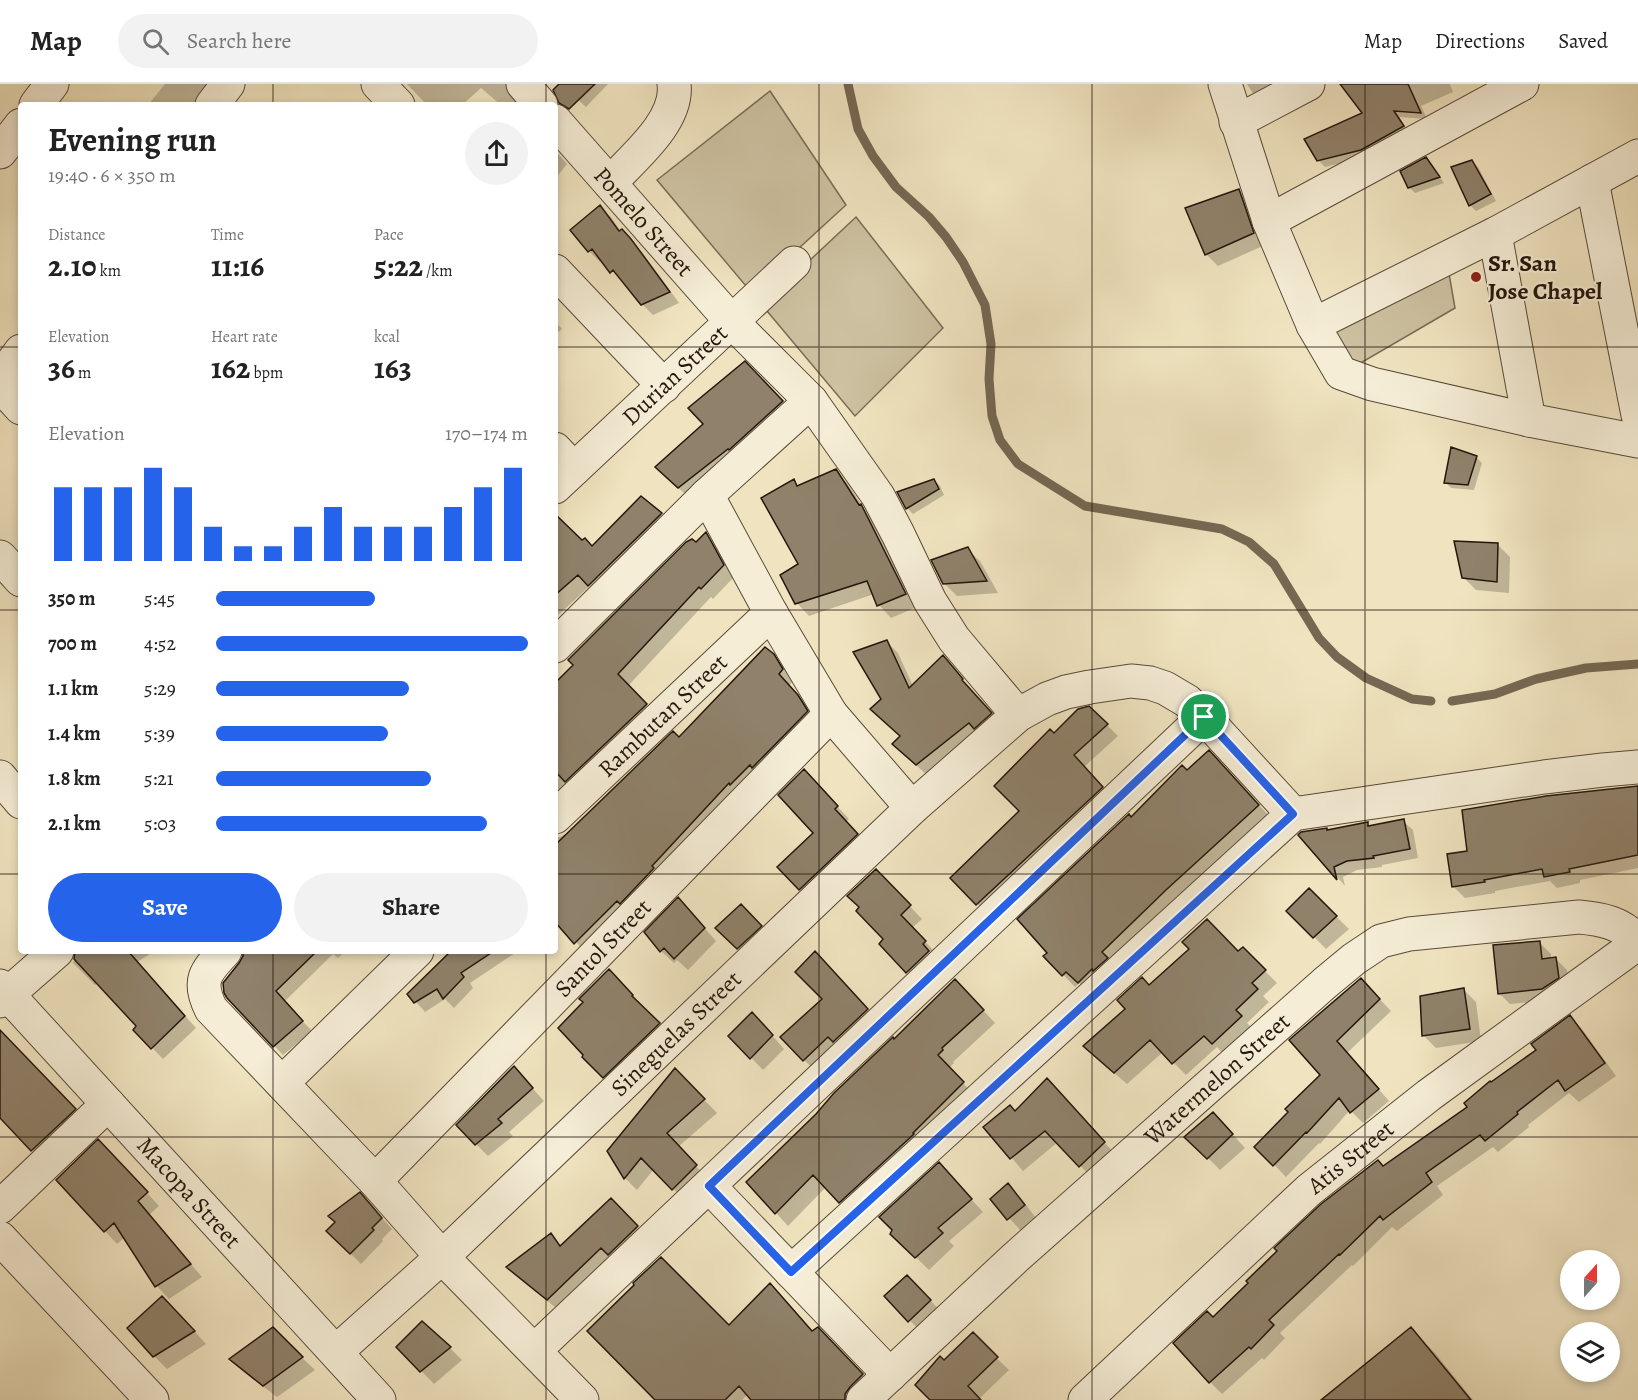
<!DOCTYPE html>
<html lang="en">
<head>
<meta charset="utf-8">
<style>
  body { margin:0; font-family:Alegreya,serif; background:#f2f2f2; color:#222; height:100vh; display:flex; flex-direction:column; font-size:22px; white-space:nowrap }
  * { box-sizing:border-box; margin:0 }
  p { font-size:20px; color:#767676 }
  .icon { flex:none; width:33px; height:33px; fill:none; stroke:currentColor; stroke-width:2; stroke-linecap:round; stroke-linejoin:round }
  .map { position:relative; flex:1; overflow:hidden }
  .details { position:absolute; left:18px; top:18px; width:540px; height:852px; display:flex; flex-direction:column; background:#fff; border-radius:6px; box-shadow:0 3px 9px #0003 }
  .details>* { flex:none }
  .needle { width:39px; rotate:21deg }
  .tools { position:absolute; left:1560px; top:1166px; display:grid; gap:12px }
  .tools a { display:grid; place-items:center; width:60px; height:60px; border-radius:50%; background:#fff; box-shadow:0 3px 9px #0003; font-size:30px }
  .pin { position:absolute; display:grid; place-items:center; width:51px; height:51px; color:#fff; margin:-26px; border:3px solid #fff; border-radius:50%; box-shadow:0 2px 6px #0007 }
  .round { display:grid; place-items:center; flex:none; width:63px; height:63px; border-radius:32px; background:#f2f2f2 }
  .head { display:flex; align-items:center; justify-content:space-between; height:102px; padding:0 30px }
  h1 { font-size:33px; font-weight:700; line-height:45px }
  .figures { display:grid; grid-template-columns:repeat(3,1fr); gap:9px; height:102px; padding:6px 30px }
  .figures div { display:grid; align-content:center }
  .figures b { font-size:30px; font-weight:700 }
  .figures small { font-size:16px; font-weight:400 }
  .figures p { font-size:16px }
  .chart { height:168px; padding:12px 30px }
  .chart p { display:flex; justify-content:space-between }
  .chart svg { width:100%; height:108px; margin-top:6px; stroke:#2563eb; stroke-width:6 }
  .button { display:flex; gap:12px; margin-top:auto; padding:12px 30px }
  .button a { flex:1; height:69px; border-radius:36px; background:#2563eb; color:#fff; font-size:24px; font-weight:700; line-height:69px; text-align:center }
  .button a+a { background:#f2f2f2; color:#222 }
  ul { padding:0 30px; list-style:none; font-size:20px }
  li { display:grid; grid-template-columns:96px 72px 1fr; align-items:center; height:45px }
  li i { height:15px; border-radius:8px; background:#2563eb }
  header { display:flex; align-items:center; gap:36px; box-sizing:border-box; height:84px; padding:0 30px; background:#fff; border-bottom:2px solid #e0e0e0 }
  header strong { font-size:28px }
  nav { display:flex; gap:33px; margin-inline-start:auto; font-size:21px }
  .search { width:420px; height:54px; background:#f2f2f2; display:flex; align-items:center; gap:15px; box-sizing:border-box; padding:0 21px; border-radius:33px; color:#767676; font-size:22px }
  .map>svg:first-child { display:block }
  .green { fill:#cdc1a1; stroke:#796c56; stroke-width:1.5 }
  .shadow { fill:#0003 }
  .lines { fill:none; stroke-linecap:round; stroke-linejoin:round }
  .stream { stroke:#756853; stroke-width:9 }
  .building { fill:#8f816a; stroke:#25160c; stroke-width:1.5 }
  .minor-casing { stroke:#584a39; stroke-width:35 }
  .minor { stroke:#f5edd6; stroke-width:33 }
  .route-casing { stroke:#fff; stroke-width:12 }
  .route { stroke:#2563eb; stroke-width:8 }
  .grid { fill:none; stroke:#25160c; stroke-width:1.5; stroke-opacity:0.55 }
  .poi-dot { fill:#8f2418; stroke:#f5edd6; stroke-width:2 }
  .labels { text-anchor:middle; stroke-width:4.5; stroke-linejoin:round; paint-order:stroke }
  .street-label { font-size:24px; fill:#25160c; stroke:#f5edd6 }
  .poi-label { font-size:24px; font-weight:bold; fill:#25160c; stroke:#f5edd6; text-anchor:start }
</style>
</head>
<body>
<header>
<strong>Map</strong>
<div class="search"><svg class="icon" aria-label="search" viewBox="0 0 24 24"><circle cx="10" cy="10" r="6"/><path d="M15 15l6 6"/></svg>Search here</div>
<nav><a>Map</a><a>Directions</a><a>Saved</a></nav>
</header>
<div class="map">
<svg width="1638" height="1316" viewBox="0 0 1638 1316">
  <rect width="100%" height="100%" fill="#f0e4c0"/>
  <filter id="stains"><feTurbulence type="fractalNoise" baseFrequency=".00333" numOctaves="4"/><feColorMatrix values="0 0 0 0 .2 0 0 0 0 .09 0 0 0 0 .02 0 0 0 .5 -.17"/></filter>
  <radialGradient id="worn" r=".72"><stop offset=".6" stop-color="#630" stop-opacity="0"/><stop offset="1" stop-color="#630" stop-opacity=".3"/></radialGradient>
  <path class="green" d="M770,7L846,121L751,208L657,96Z
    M856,133L943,244L855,332L762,221Z
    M1447,178L1455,224L1347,287L1321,243Z"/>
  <path class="shadow" d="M165,0H226L209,21H148Z
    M407,0H514V14L517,21H501L481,4L462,21H427Z
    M566,0H608L586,23L574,12Z
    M1247,0H1279L1258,14L1252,8Z
    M1355,0H1450L1453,8L1421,22L1427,35L1399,33L1410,50L1369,72L1325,83L1318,76L1364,29Z
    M555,66L567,80L555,95Z
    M1426,75L1444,99L1415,109L1409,103Z
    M1472,78L1478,83L1496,117L1476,127L1470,121Z
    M1239,107L1251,119L1265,161L1218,182L1206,170Z
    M600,123L611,133L621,148L642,168L679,219L653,231L642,220L624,196L622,198L602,176L600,178L589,167Z
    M555,237L562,245L555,251Z
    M745,279L799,334L696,420L674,400L705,340Z
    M1476,373L1482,379L1474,406L1451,404L1445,398Z
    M836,387L848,400L867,429L874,436L917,523L891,534L879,521L874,510L809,532L797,519L800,480L793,397L799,403Z
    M934,396L940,402L944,411L913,430L907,424Z
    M641,414L673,442L601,513L590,502L555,534V432L582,459L592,464Z
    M706,450L716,461L734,493L713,515L711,513L628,602L657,632L555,729V601Z
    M1497,460L1510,473L1509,509L1476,506L1463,493Z
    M967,465L980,477L998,509L957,512L944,499Z
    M886,557L898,569L913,602L943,573L1002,641L928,692L905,671L901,653L883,615Z
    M773,572L785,583L793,597L789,602L809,624L818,639L586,869L555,835V753H560L569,748L679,655Z
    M1107,641L1118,652L1084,683L1114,715L989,832L952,794L1021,727L1054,651Z
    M1221,680L1270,733L1090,910L1079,899L1075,903L1045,872L1049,869L1131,735L1187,688Z
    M816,699L849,735L846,738L869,763L813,817L779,783L815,749Z
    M1638,703V784L1580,796V799L1557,804L1550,797L1495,807V809L1465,814L1453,802L1469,768Z
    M1403,737L1413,746L1418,774L1382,781V783L1357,786L1343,793L1345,802L1300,751L1367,740L1370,743Z
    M876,787L922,835L912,844L937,870L920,900L881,860L886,855Z
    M1309,806L1349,845L1326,865L1288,827Z
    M679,815L716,857L688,886L677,876L674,879L661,867Z
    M741,822L773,855L751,876L729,857Z
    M1540,859L1551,870V875H1556L1567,886L1569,905L1554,916L1510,920L1499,909Z
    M1243,865L1277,899L1263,912L1269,918L1247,939L1253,945L1225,972L1217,963L1186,991L1163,968L1127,1000L1097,974L1150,902L1238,869Z
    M78,867H155L137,878L196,944L163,975L135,946L138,942L98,899L95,901L73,879Z
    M278,867H345L338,874L333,870L284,918L312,947L283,971L228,914Z
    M453,867H518L470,899L473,904L454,924L445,915L425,928L409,910Z
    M824,878L876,935L814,986L782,953L824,915Z
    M621,899L645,924L643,925L671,952L616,1005L584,973Z
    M1464,906L1476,918L1481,957L1436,964L1424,952Z
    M1372,907L1391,927L1347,969L1389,1017L1363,1039L1350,1026L1320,1060L1319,1059L1286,1093L1257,1063L1322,991L1291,956Z
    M967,909L995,939L953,978L954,979L949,984L975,1012L853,1130L826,1103L788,1142L748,1098L817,1031Z
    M1570,933L1582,945L1616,992L1579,1018L1569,1009L1528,1041L1529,1043L1498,1068L1493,1063L1437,1102L1443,1111L1397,1147L1392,1143L1353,1182L1352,1181L1280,1249L1285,1254L1264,1276L1262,1274L1222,1310L1210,1298L1214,1235L1383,1084L1470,1024L1538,967Z
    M764,942L784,965L763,986L730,952Z
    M0,947L93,1045L51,1085L0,1032Z
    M514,984L544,1017L509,1048L513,1052L488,1072L476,1060Z
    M675,986L717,1029L678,1063L708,1095L685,1117L654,1085L637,1106L625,1094Z
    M1059,1009L1116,1071L1092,1094L1058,1058L1023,1087L985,1043Z
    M1225,1042L1245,1064L1220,1086L1187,1053Z
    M111,1069L159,1122L149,1131L202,1193L169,1215L157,1202L125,1153L117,1160L58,1096Z
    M951,1093L983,1128L949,1157L954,1162L929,1186L892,1150Z
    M1008,1101L1020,1113L1036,1134L1021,1147L992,1115Z
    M611,1117L650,1156L560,1227L521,1196L509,1183L550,1151L561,1162Z
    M370,1121L392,1145L382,1155L383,1157L361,1180L328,1147Z
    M920,1205L942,1229L922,1249L886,1212Z
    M175,1226L206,1260L167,1285L154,1272Z
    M729,1243L813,1249L818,1245L870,1299L855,1316H753L748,1310L742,1316H657Z
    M272,1245L315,1286L277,1313L243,1287L231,1275Z
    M1411,1245L1435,1269L1473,1316H1323Z
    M973,1251L1009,1286L979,1315L980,1316H932L944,1278Z
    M398,1263L450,1264L462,1276L434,1300Z"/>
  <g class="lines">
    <path class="stream" d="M848,0L858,45L873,72L896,103L929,133L946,153L963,178L985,221L991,260L989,295L992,332L1000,356L1018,380L1085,422L1222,445L1249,458L1274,480L1319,554L1337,573L1366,594L1412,615L1431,617
      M1452,617L1495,610L1536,595L1586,584L1638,580"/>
  </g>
  <path class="building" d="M559,0H595L569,25L559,19L553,6Z
    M1340,0H1408L1421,29L1394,27L1404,42L1361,66L1317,77L1304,55L1362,29Z
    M1426,73L1440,93L1408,104L1400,87Z
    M1472,76L1491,110L1469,122L1451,83Z
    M1239,105L1254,149L1205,171L1185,124Z
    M600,121L619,147L622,145L631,155L670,208L641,221L613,186L610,189L592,165L588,168L570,146Z
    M745,277L783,317L729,366L728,365L678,404L655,383L703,340L688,324Z
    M1451,363L1477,372L1468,401L1444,399Z
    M836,385L859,421L861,420L906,510L877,522L867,497L795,520L780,491L798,480L761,414L794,395L797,402Z
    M934,395L939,405L906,425L897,408Z
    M641,412L662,429L588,502L578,491L555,511V430L582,456L585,454L592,462Z
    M706,448L724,481L701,505L699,503L618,590L647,620L565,698L555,687V599L573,581L568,576L686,458L692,455L696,458Z
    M1454,457L1498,459L1497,498L1462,494Z
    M968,463L987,497L943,500L931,476Z
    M887,556L909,604L943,571L963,595L962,596L992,629L974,645L969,639L916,681L892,660L900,652L870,625L881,615L853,568Z
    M765,563L774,570L783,585L779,590L798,611L808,627L752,684L750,681L730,701L729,699L652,782L654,784L620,820L617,817L574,860L555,838V761L673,647L679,653Z
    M1089,622L1108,640L1074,671L1103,703L976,821L950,794L1019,727L994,702L1050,645L1054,649L1078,625Z
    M1209,666L1259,721L1166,806L1102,868L1108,874L1093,887L1092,885L1078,899L1066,888L1062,892L1043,872L1047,869L1017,835L1129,730L1131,733L1182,681L1187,686Z
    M804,685L838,722L835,725L858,750L799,806L777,783L813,749L778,711Z
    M1638,702V771L1569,785L1570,788L1544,793L1542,785L1484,796L1485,798L1452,803L1447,770L1467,767L1462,726L1546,712Z
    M1404,735L1410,765L1373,772L1374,774L1347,777L1334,783L1337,796L1298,751L1301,748L1327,744V746L1368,738V742Z
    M876,785L911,821L901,831L926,857L923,860L929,867L906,889L879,860L883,855L856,827L859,823L847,812Z
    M1309,804L1337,832L1313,854L1286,827Z
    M678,813L705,844L674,875L664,864L660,868L644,848Z
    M741,820L762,842L737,865L715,844Z
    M1207,835L1238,867L1243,863L1266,886L1252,899L1258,905L1236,926L1242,932L1212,960L1204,952L1172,980L1150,956L1114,989L1083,962L1125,925L1117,916L1142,893L1149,901L1189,865L1182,858Z
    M1540,857L1542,875L1556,873L1559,894L1542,905L1498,910L1493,861Z
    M75,867H128L185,932L151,965L133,946L136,942L74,875Z
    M243,867H317L276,907L303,937L273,963L227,914L224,909L223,899L239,879L243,872Z
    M451,867H494L461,889L464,893L443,915L437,905L414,919L407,910Z
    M815,867L868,925L833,958L828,953L803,977L780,953L822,915L795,888Z
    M609,885L633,911L632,912L660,939L603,994L582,973L583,971L558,944L583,918L579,915Z
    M1361,894L1380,915L1337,957L1379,1005L1350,1029L1339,1014L1307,1049L1306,1048L1273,1082L1254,1063L1288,1028L1285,1025L1320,991L1289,956Z
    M955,895L984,926L942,964L943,966L938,971L964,998L913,1049L914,1050L839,1119L813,1091L775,1130L746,1098L816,1030L834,1009L893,953L894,955Z
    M1464,904L1470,945L1422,952L1420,912Z
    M752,928L773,951L750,975L728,952Z
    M1570,931L1605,979L1565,1007L1558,996L1517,1028L1518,1030L1485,1057L1480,1051L1426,1089L1432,1098L1383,1136L1380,1132L1340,1171L1339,1170L1269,1236L1274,1241L1251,1265L1249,1263L1209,1299L1173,1259L1207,1227L1213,1233L1248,1199L1246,1197L1277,1167L1274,1164L1321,1120L1378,1076L1383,1082L1467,1023L1464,1019L1490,997L1491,998L1536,966L1531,960Z
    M0,946L76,1025L31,1067L0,1034Z
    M514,982L533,1004L498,1035L502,1039L475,1061L456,1041Z
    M675,984L705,1015L667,1049L697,1081L672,1106L641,1074L624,1095L607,1067Z
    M1047,994L1105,1058L1079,1083L1045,1047L1010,1075L983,1043L1010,1021L1015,1027Z
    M1213,1028L1233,1050L1207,1075L1184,1053Z
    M98,1055L148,1108L138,1117L191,1180L155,1203L114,1139L104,1148L56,1096Z
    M939,1078L972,1115L938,1144L943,1149L915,1174L890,1150L892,1146L879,1133Z
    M1008,1099L1025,1121L1007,1136L990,1115Z
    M360,1108L382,1134L372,1144L374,1146L350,1170L326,1147L335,1138L328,1132Z
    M611,1114L638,1142L608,1171L601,1164L547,1216L506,1183L551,1149L560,1162Z
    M661,1173L729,1241L770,1199L812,1247L818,1243L863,1290L850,1303L845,1310V1316H751L739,1302L725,1316H655L587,1247L634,1201L633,1199Z
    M907,1191L931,1216L908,1238L884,1212Z
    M162,1212L195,1247L153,1273L127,1244Z
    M422,1237L451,1263L420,1288L396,1263Z
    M273,1243L303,1273L263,1302L229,1275Z
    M1411,1243L1471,1316H1321Z
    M973,1248L998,1273L968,1302L981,1316H930L915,1301L940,1272L944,1276Z"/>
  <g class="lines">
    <defs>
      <g id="minor">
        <path d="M378,0L398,21"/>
        <path d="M523,0L541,21"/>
        <path d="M1225,0L1269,137L1313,241L1341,289L1372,300L1529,336L1638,357"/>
        <path d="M36,21L52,0"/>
        <path d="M212,21L228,0"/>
        <path id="s1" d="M555,37L732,238L811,317L878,412L898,450L930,517L954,555L1018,631"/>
        <path d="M1236,38L1308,0"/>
        <path d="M0,68L21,41"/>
        <path d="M1592,97L1638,331"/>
        <path d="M610,99C633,74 679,37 674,0"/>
        <path d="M1269,137L1522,0"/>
        <path d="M1495,150L1529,336"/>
        <path d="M555,187L664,302"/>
        <path d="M1313,241L1495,150L1638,72"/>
        <path d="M0,295L21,267"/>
        <path d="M0,301L21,324"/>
        <path d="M555,365L574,385"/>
        <path id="s2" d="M555,403L794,179"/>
        <path d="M707,411L771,529L831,630L912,724"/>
        <path d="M0,473L21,496"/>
        <path d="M555,562L707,411L811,317"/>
        <path d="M0,693L21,718"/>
        <path id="s3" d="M555,733L771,529"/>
        <path d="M225,867C205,888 197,897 211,925L375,1097L442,1173L582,1316"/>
        <path id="s4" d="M0,902L379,1316"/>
        <path d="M0,917L57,867"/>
        <path d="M282,999L417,867"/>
        <path id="s5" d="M375,1097L831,630"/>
        <path d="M709,1102L890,1291"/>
        <path d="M0,1123L108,1020"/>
        <path d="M0,1154L152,1316"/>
        <path d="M791,1188L1293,730L1544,693L1603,686L1638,683"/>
        <path d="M535,1266L1204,633"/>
        <path id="s6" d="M336,1268L442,1173L912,724L1018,631L1047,615L1066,608L1090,603L1131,597L1150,599L1165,604L1187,617L1204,633L1293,730"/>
        <path id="s7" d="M863,1316L1015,1174L1325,899L1354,875L1381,857L1409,850L1579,833C1603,835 1621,839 1638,857"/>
        <path id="s8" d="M1085,1316L1309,1106L1429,1011L1638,859"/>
      </g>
    </defs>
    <use href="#minor" class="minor-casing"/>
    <use href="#minor" class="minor"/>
  </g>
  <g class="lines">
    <defs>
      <path id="route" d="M1204,633L1293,730L791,1188L709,1102Z"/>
    </defs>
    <use href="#route" class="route-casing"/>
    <use href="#route" class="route"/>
  </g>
  <path class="grid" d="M273,0V21M546,0V21M819,0V1316M1092,0V1316M1365,0V1316M0,263H21M555,263H1638M0,526H21M555,526H1638M0,790H21M555,790H1638M273,867V1316M546,867V1316M0,1053H1638"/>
  <circle class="poi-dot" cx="1476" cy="193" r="6"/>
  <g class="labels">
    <g class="street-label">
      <text dy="8" stroke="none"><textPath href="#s1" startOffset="134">Pomelo Street</textPath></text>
      <text dy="8" stroke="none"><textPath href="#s2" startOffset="164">Durian Street</textPath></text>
      <text dy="8" stroke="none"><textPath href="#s3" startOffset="148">Rambutan Street</textPath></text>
      <text dy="8" stroke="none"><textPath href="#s5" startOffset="326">Santol Street</textPath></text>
      <text dy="8" stroke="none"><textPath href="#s6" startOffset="466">Sineguelas Street</textPath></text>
      <text dy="8" stroke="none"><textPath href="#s7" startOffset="478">Watermelon Street</textPath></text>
      <text dy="8" stroke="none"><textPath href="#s8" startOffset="360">Atis Street</textPath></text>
      <text dy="8" stroke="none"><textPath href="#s4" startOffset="280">Macopa Street</textPath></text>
    </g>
    <g class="poi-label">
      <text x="1488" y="187">Sr. San<tspan x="1488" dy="28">Jose Chapel</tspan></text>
    </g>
  </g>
  <rect width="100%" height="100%" filter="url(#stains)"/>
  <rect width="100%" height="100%" fill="url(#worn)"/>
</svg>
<div class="tools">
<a><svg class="needle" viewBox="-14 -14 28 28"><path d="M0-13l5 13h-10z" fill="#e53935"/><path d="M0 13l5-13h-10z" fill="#767676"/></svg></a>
<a><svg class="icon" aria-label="layers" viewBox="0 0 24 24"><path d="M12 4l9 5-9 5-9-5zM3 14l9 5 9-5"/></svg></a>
</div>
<div class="pin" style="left:1204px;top:633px;background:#1e9e55"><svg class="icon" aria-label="arrive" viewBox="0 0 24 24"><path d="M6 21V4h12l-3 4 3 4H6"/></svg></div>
<section class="details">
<div class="head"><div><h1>Evening run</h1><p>19:40 · 6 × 350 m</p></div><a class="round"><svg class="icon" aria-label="share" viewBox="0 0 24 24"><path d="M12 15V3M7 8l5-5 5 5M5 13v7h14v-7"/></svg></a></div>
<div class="figures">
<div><p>Distance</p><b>2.10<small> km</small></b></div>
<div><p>Time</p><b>11:16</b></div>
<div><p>Pace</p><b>5:22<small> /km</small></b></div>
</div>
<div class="figures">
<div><p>Elevation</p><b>36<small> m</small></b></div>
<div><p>Heart rate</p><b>162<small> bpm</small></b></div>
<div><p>kcal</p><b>163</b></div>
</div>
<div class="chart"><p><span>Elevation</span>170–174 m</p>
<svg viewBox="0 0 160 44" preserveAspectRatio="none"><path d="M5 44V14M15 44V14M25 44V14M35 44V6M45 44V14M55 44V30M65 44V38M75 44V38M85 44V30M95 44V22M105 44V30M115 44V30M125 44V30M135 44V22M145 44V14M155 44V6"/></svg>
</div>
<ul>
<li><b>350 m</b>5:45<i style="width:51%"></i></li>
<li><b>700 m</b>4:52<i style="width:100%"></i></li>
<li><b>1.1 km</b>5:29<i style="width:62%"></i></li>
<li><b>1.4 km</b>5:39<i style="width:55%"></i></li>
<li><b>1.8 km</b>5:21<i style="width:69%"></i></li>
<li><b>2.1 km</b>5:03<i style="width:87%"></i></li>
</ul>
<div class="button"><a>Save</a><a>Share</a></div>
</section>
</div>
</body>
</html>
